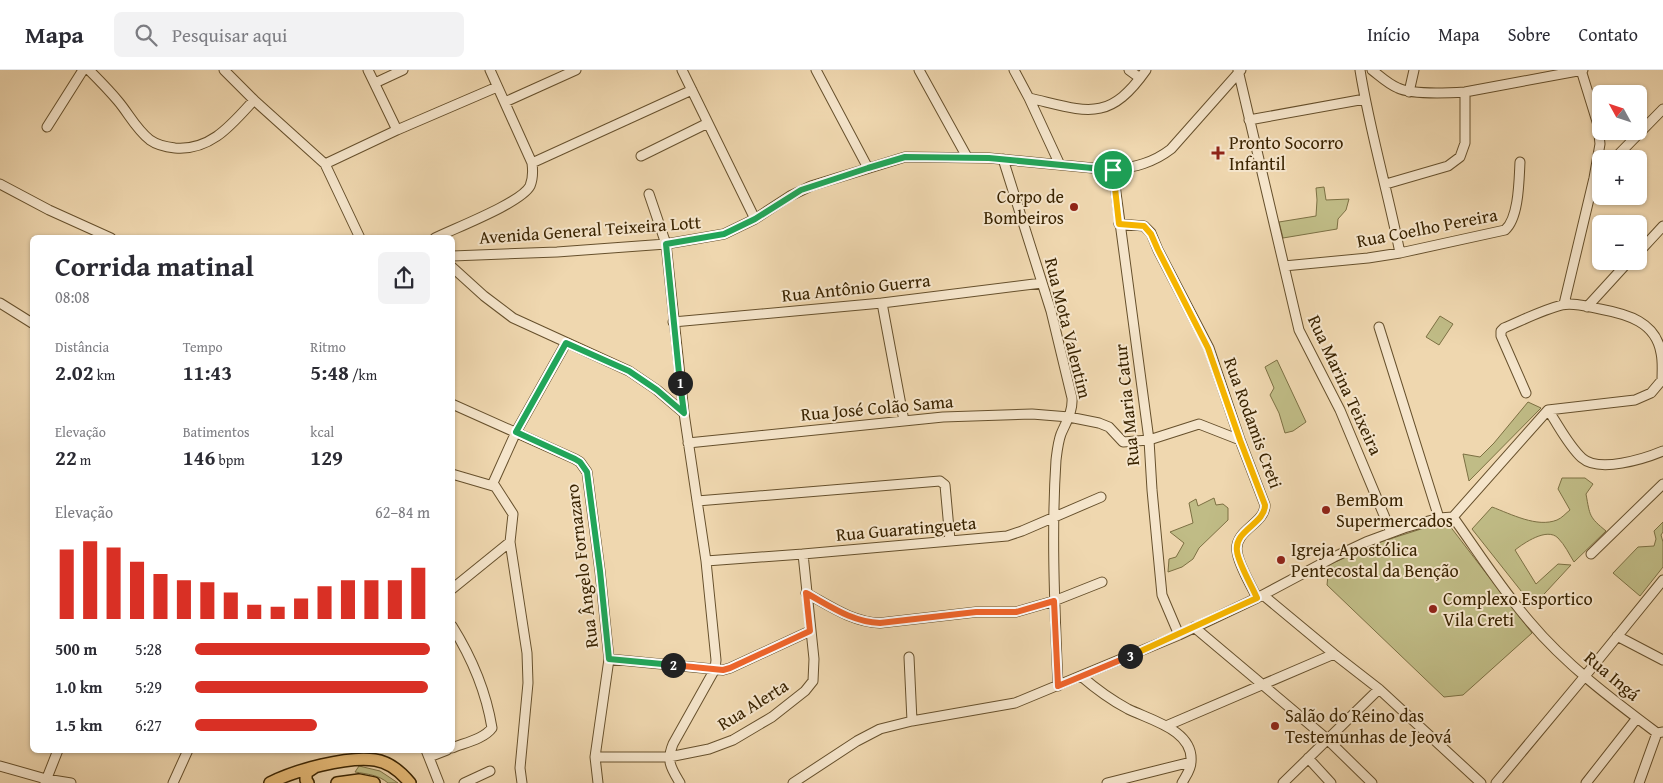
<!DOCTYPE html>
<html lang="pt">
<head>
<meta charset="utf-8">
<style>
  body { margin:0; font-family:"Gentium Book Plus",serif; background:#f2f2f3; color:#2b2b33; height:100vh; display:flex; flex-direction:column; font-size:19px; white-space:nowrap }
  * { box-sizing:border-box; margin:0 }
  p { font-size:16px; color:#7c7c81 }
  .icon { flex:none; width:28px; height:28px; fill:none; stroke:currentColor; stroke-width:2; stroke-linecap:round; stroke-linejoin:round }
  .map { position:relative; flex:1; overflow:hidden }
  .details { position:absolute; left:30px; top:165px; width:425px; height:518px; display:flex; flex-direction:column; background:#fff; border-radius:8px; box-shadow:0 1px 4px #0004 }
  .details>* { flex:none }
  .needle { width:32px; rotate:310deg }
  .buttons { position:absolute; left:1592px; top:15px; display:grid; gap:10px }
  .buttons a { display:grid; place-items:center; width:55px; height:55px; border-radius:8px; background:#fff; box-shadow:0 1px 4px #0004; font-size:25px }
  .pin { position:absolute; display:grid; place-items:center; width:42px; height:42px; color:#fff; margin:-21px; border:2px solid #fff; border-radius:50%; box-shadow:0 1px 5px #0007 }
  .km { position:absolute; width:25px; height:25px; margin:-12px; border-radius:50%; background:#222; color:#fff; font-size:14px; line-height:25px; text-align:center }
  .round { display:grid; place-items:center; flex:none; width:52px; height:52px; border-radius:8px; background:#f2f2f3 }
  .headline { display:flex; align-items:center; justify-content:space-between; height:85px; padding:0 25px }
  h1 { font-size:28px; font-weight:800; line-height:38px }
  .metrics { display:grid; grid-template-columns:repeat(3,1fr); gap:8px; height:85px; padding:5px 25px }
  .metrics div { display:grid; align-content:center }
  .metrics b { font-size:21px; font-weight:800 }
  .metrics small { font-size:14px; font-weight:400 }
  .metrics p { font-size:14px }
  .chart { height:140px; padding:10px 25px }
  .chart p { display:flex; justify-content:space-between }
  .chart svg { width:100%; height:90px; margin-top:5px; stroke:#d93025; stroke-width:6 }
  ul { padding:0 25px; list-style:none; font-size:16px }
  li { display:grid; grid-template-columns:80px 60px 1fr; align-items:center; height:38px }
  li i { height:12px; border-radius:6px; background:#d93025 }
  header { display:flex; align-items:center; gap:30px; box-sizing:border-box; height:70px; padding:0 25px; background:#fff; border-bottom:1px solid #e1e1e2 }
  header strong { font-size:24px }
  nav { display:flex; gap:28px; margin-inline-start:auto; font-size:18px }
  .search { width:350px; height:45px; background:#f2f2f3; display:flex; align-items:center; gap:12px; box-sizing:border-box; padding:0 18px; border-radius:8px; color:#7c7c81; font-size:19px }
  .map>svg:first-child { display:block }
  .green { fill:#c0bc86; stroke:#7c7043 }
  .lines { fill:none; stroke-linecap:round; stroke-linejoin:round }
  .minor-casing { stroke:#66502c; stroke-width:11 }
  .major-casing { stroke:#392300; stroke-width:14 }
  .minor { stroke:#f5e5cb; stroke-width:9 }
  .major { stroke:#e8bc78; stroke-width:11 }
  .split-1-casing { stroke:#fff; stroke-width:10 }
  .split-2-casing { stroke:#fff; stroke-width:10 }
  .split-3-casing { stroke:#fff; stroke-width:10 }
  .split-4-casing { stroke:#fff; stroke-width:10 }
  .split-1 { stroke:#22a559; stroke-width:6 }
  .split-2 { stroke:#22a559; stroke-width:6 }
  .split-3 { stroke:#f0652b; stroke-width:6 }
  .split-4 { stroke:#f5b400; stroke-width:6 }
  .poi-dot { fill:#8f2418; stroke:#f5e5cb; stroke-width:2 }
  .labels { text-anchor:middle; stroke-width:4; stroke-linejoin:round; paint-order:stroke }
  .poi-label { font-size:18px; fill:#392300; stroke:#f5e5cb; text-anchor:start }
  .street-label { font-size:18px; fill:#392300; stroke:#f5e5cb }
</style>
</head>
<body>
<header>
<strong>Mapa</strong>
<div class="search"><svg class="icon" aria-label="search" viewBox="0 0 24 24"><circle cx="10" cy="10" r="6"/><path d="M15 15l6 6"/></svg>Pesquisar aqui</div>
<nav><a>Início</a><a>Mapa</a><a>Sobre</a><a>Contato</a></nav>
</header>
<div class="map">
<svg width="1663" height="713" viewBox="0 0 1663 713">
  <rect width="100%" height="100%" fill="#efd7af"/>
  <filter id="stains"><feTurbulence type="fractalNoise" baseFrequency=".004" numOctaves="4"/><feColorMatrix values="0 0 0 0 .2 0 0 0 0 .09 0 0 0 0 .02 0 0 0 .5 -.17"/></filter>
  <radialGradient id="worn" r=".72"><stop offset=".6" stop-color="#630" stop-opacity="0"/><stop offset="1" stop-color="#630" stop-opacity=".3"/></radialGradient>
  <path class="green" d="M1324,117L1326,130L1349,129L1346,140L1338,149L1337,159L1283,168L1279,152L1316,146L1317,130L1316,118Z
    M1440,246L1453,254L1439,275L1426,267Z
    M1277,290L1306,352L1293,361L1285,363L1279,343L1270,325L1274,318L1265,297Z
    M1528,332L1541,338L1469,411L1463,384L1480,387L1494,373Z
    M1562,408H1585L1593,414L1586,424C1590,446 1589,447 1606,461L1574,492C1569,484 1565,475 1558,468C1547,457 1524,473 1515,480L1536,514L1558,494L1571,495L1533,536L1472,459L1492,437C1511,444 1537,458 1557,450C1562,448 1566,443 1570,440L1558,419Z
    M1214,428L1216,435L1223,434L1228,438V450L1199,478L1193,489L1182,497L1168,502L1169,489L1176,487L1184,473L1170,462L1193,453L1189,433L1196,429L1198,436Z
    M1446,451L1532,563L1463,625L1444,627L1327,515L1329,495L1371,475Z
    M1663,452V462L1661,465L1663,472V497L1640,526L1613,503L1638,477L1654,476L1656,469L1654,461Z
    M359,696L380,701L398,713H388C379,705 367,704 355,702Z"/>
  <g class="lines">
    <defs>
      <path id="minor" d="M89,0C99,10 109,20 118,31C129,44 136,59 150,70C157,75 166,77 175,78C211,81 232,54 254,30
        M224,0L254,30L325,94L360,168
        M368,0L397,60
        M682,0L755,149
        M816,0L868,98
        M919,0L967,87
        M1014,0L1029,28L1060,95
        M1129,0L1140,8
        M1238,0L1299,260L1340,340L1391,462
        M1360,0C1370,62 1388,122 1400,183
        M1372,0C1380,6 1388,14 1398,18C1412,25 1448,23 1465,22L1583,0
        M375,13L403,0
        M1409,22L1414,0
        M1029,28C1086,41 1108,54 1146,0
        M505,32L576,0
        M1249,50L1365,29
        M47,57L83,0
        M641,86L708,53
        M1003,89L1051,241L1072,328C1073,342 1066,352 1061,364C1058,372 1057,382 1056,390C1051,466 1055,541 1058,616
        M1614,89L1663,39
        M532,93L692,20
        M325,94L397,60L497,17
        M1113,100L1149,370L1152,420L1162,525L1179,565
        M0,114L49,140L111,168
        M1386,114L1448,96L1460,87L1465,73V22
        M649,124L666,174L684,343L706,491L716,590L715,599L673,674C666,691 671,698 680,713
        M1119,154L1144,156L1151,163L1158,180L1209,278L1240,370L1265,435C1265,454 1234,460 1237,481C1238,494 1251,515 1257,528
        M435,168C455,158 521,133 530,116C533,109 533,101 532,93L490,0
        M1639,182L1663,156
        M452,186L557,182L666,174L724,164L755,149L790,126L811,116L905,87L989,88L1113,100C1135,97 1153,93 1171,79L1241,0
        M1284,196L1368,188L1400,183L1505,160C1519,148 1519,110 1520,92
        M452,197L484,226L513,248L629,301L657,320L684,343
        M0,233L32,253
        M882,233L904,351
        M1564,234L1594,108L1600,74L1598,55L1581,0
        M1587,237L1629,191
        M673,252L882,233L1042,213
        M1379,257L1439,448
        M1526,323L1501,266V261L1504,258C1523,250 1542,240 1562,235C1573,232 1589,237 1600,239C1627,244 1656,252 1661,283C1663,292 1662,301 1662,310
        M452,334L575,389L580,392L587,402L600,501L609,589L595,687L598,713
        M1548,340C1559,356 1568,375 1582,388C1599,403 1644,389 1663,381
        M688,373L943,347L1032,344L1069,347L1099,353L1109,357L1123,372L1149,370L1199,354L1240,370
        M452,404L493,416
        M697,431L940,411L945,415L950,470
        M1453,447C1478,482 1502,520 1530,552C1566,595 1613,630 1657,663L1663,662
        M1453,447L1548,340L1635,330L1651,323L1662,310
        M1591,484L1663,414
        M706,491L803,484L1007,466L1022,461L1101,427
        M452,519L510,472
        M806,523C830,536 852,552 880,553L976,542H1016L1054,531L1102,512
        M1263,525L1334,584L1379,619L1481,713
        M452,556C472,588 486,621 492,658C484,669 464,673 452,678
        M1194,557L1327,669L1372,713
        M1617,566L1663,590
        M909,587L912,651
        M609,589L723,600L730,598L810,561
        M1081,606C1096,619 1111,630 1128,639C1150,650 1194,660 1191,692C1191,700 1185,707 1182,713
        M1166,656L1334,584
        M426,680L439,713
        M429,687L447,680
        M595,687H669L709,679L733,670L772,647L805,621L813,611L814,589L803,484
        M1308,688L1331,713
        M0,696L46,709L71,713
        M45,713L58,680
        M173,713L188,680
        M464,713L490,701
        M522,713L520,698L528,613L527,583L510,472L513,444L493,413L516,362L566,273
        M793,713L857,671L880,659L912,651L1015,633L1179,565L1257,528L1334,487L1366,472L1404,458L1439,448L1453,447
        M1107,713L1191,692
        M1283,713L1379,619
        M1496,713L1585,606L1663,510
        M1586,713L1637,648
        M1639,713L1657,663"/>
      <path id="major" d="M270,713C295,700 347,686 375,690C389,692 401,702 410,713
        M308,713L306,710V703L315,697
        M337,713L359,710L374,713"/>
    </defs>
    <use href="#minor" class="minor-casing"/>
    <use href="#major" class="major-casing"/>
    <use href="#minor" class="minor"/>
    <use href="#major" class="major"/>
  </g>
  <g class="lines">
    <defs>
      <path id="split-1" d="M680,313L666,174L724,164L755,149L801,120L868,98L905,87L989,88L1113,100"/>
      <path id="split-2" d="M673,595L609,589L600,501L587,402L580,392L575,389L516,362L566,273L629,301L657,320L684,343L680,313"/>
      <path id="split-3" d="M673,595L723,600L730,598L810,561L806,523C830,536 852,552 880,553L976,542H1016L1054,531L1058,616L1130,586"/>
      <path id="split-4" d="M1113,100L1119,154L1144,156L1151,164L1158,180L1208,278L1240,370L1265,435C1265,454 1234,460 1237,481C1238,493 1252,516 1257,528L1130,586"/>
    </defs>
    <use href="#split-1" class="split-1-casing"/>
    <use href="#split-2" class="split-2-casing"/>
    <use href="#split-3" class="split-3-casing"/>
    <use href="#split-4" class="split-4-casing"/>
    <use href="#split-1" class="split-1"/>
    <use href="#split-2" class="split-2"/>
    <use href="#split-3" class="split-3"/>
    <use href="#split-4" class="split-4"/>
  </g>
  <g class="poi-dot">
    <path d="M1215.5 75.5h5v5h5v5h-5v5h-5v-5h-5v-5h5z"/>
    <circle cx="1074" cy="137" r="5"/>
    <circle cx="1326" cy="440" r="5"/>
    <circle cx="1281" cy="490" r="5"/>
    <circle cx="1433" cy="539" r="5"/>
    <circle cx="1275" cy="656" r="5"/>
  </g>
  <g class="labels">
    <g class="poi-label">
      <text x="1229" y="79">Pronto Socorro<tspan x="1229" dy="21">Infantil</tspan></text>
      <text x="1064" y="133" text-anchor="end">Corpo de<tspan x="1064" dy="21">Bombeiros</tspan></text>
      <text x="1336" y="436">BemBom<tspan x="1336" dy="21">Supermercados</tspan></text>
      <text x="1291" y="486">Igreja Apostólica<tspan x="1291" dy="21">Pentecostal da Benção</tspan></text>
      <text x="1443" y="535">Complexo Esportico<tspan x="1443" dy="21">Vila Creti</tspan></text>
      <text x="1285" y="652">Salão do Reino das<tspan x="1285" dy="21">Testemunhas de Jeová</tspan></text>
    </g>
    <g class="street-label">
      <text transform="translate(1427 158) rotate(-11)" y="6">Rua Coelho Pereira</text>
      <text transform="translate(590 160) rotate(-4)" y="6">Avenida General Teixeira Lott</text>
      <text transform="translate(856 218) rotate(-6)" y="6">Rua Antônio Guerra</text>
      <text transform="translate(1068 258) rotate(76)" y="6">Rua Mota Valentim</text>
      <text transform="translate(1345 315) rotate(65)" y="6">Rua Marina Teixeira</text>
      <text transform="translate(1127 335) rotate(-96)" y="6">Rua Maria Catur</text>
      <text transform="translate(877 338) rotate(-5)" y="6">Rua José Colão Sama</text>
      <text transform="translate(1253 353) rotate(70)" y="6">Rua Rodamis Creti</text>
      <text transform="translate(906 459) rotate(-5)" y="6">Rua Guaratingueta</text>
      <text transform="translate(582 496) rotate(-97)" y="6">Rua Ângelo Fornazaro</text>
      <text transform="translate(1612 606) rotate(40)" y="6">Rua Ingá</text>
      <text transform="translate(753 635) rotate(-32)" y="6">Rua Alerta</text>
    </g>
  </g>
  <rect width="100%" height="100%" filter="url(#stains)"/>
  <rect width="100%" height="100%" fill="url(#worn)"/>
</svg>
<div class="buttons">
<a><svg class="needle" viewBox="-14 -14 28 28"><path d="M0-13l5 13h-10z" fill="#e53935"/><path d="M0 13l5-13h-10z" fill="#7c7c81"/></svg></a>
<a>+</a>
<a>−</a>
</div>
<div class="pin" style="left:1113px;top:100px;background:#1e9e55"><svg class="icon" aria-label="arrive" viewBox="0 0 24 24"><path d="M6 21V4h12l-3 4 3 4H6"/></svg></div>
<b class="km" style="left:680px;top:313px">1</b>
<b class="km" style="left:673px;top:595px">2</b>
<b class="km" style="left:1130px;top:586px">3</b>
<section class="details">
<div class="headline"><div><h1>Corrida matinal</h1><p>08:08</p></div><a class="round"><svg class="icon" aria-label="share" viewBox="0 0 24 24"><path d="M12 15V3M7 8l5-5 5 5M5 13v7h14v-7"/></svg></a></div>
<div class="metrics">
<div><p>Distância</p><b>2.02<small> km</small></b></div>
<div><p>Tempo</p><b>11:43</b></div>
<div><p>Ritmo</p><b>5:48<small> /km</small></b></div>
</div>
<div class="metrics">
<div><p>Elevação</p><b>22<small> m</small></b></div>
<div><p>Batimentos</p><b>146<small> bpm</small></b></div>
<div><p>kcal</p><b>129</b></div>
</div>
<div class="chart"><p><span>Elevação</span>62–84 m</p>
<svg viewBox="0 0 160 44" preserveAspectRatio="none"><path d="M5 44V10M15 44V6M25 44V9M35 44V16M45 44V22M55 44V25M65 44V26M75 44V31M85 44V37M95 44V38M105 44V34M115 44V28M125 44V25M135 44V25M145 44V25M155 44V19"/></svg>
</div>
<ul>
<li><b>500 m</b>5:28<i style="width:100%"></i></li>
<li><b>1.0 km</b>5:29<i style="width:99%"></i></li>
<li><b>1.5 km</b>6:27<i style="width:52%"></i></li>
</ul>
</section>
</div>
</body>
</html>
